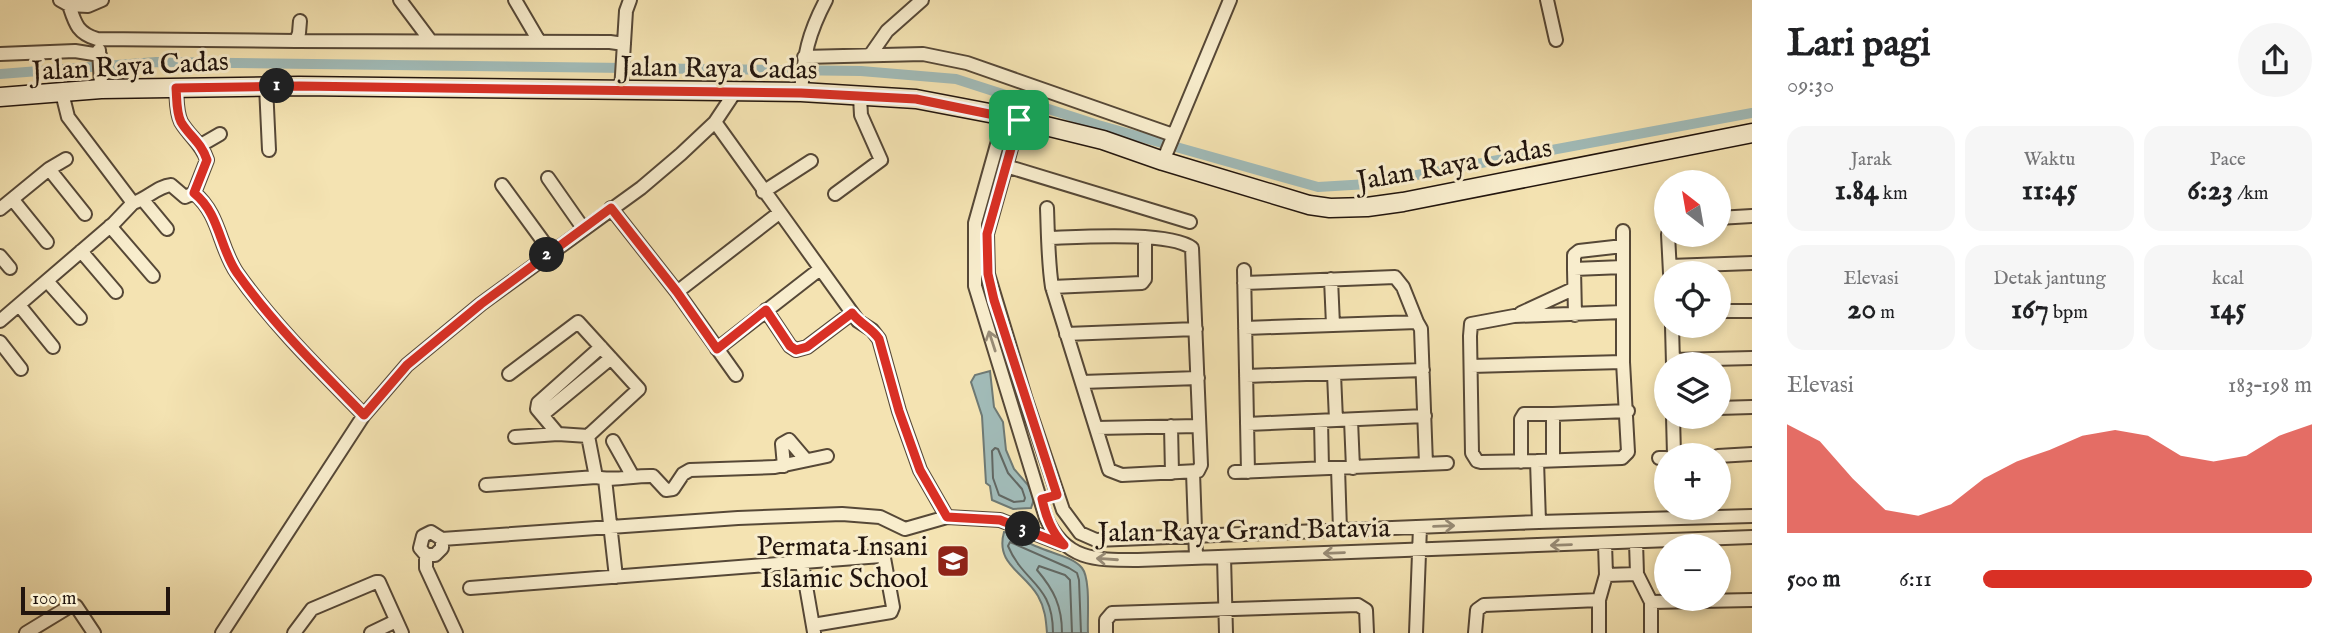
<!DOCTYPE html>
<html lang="id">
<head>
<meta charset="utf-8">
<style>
  body { margin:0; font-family:"IM FELL English",serif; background:#f6f6f6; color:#202124; height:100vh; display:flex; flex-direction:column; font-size:26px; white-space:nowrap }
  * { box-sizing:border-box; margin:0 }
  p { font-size:23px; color:#757577 }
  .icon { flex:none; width:38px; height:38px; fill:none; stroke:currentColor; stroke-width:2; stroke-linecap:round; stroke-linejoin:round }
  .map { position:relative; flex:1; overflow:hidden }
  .drawer { display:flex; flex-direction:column; background:#fff; width:595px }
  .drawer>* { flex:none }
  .needle { width:46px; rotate:329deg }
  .buttons { position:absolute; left:1654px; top:170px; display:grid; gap:14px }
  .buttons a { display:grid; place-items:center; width:77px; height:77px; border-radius:50%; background:#fff; box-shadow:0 4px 10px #0003; font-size:35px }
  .scale { position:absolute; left:21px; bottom:18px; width:149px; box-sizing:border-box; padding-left:7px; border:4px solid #22150e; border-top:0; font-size:19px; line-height:24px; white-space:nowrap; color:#22150e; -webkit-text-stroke:5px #f8edcd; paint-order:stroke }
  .pin { position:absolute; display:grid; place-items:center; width:60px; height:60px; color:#fff; margin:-30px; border-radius:14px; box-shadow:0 4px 10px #0006 }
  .km { position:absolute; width:35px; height:35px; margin:-18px; border-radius:50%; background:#222; color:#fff; font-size:19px; line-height:35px; text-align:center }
  .round { display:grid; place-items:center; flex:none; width:74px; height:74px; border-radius:37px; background:#f6f6f6 }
  .overview { display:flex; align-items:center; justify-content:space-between; height:119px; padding:0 35px }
  h1 { font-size:38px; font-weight:700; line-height:52px }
  .metrics { display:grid; grid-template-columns:repeat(3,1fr); gap:10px; height:119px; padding:7px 35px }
  .metrics div { display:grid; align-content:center; border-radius:18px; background:#f6f6f6; text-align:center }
  .metrics b { font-size:30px; font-weight:700 }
  .metrics small { font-size:19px; font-weight:400 }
  .metrics p { font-size:19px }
  .chart { height:196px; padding:14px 35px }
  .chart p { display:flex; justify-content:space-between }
  .chart svg { width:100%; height:126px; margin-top:7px; fill:#d93025; opacity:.7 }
  ul { padding:0 35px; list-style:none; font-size:23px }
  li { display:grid; grid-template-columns:112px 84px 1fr; align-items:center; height:52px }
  li i { height:18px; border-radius:9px; background:#d93025 }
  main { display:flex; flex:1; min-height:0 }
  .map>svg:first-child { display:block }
  .water { fill:#a1bbb8; stroke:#6e7974; stroke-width:2 }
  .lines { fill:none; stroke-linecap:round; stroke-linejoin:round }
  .shore { stroke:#626863; stroke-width:2 }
  .canal { stroke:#a1bbb8; stroke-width:10 }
  .street-casing { stroke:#564837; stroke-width:16 }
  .secondary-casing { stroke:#22150e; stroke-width:21 }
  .street { stroke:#f8edcd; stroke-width:12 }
  .secondary { stroke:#f8edcd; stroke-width:18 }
  .oneway { stroke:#988c77 }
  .route-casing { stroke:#fff; stroke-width:14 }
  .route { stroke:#d93025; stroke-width:9 }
  .labels { text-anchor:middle; stroke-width:6; stroke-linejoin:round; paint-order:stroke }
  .street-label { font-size:28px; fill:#22150e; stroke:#f8edcd }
  .poi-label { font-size:28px; fill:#22150e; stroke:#f8edcd; text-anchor:end }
</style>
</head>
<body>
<main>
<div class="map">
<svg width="1752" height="633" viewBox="0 0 1752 633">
  <rect width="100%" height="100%" fill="#f4e3b2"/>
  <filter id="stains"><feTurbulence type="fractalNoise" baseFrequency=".00286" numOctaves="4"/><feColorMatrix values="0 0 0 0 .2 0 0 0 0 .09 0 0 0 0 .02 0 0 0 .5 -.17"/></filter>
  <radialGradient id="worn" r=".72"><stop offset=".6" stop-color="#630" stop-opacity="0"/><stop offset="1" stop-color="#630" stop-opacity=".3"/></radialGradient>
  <path class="water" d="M990,371L994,407L1003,422L1006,450L1014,469L1028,485L1034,499L1031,508L1013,509L992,500L990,486L986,483L982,416L971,382L975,375Z
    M1004,532C1016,533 1026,543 1038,547C1051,553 1073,557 1082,568C1091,579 1087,619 1088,633H1047C1046,620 1045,608 1038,596C1024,572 995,564 1004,532Z"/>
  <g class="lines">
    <path class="shore" d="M995,448L998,449L1008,473L1022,489L1025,498L1024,501L1014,502L999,495L993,478L992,451Z
      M1053,633C1053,583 1024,584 1008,546L1010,542L1069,568L1077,573L1079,580L1081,633
      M1062,633C1062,606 1054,590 1037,570L1039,566L1065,575L1070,580L1072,633"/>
    <path class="canal" d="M0,74L156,62L861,71L956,79L1098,125L1318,187L1368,184L1752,113"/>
    <defs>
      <path id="street" d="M60,0L69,5C75,23 77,33 97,39L296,41L299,33L300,21
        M400,0L430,40
        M515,0L539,41
        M1547,0L1556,40
        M69,5L88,6L102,0
        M296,41L610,42L624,44
        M99,50L101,85
        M0,54L75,51L100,55
        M871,54L887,31L922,0
        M804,57L923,54L967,63L1173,135
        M266,86L269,150
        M176,88C177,99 176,112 181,122C190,137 202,144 207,160L194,193C220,214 219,247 237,273C273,324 320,370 364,415
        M621,91L626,11L630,0
        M801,92C804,55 808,34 826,0
        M1005,116L975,223V286L1046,518C1066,561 1096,560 1138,560L1752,537
        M1019,120L987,234L988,274L1026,400L1063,510L1080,533L1096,540L1539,522L1752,516
        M715,122L858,321L872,330L879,339L899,411L920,470L947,517
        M201,145L220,134
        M1163,161L1230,0
        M1006,166L1190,222
        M49,169L66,159
        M548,178L583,228
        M502,185L551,252
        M763,192L811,161
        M835,194L881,160L861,115L860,97
        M13,200L47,242
        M143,200L167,229
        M133,203C147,199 158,186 171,185L185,197L194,193
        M611,208L677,292L736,375
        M1047,208C1048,234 1048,261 1052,287L1109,470L1122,475L1198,471L1201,465L1192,248C1169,231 1080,237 1048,238
        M0,209L49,169L85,214
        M1718,218L1752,216
        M110,226L153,276
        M1668,234L1670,273
        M81,251L116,292
        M0,256L10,268
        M1670,266L1752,263
        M1574,269V255L1579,251L1623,246
        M1244,270L1248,472
        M1331,279L1333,325
        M47,281L80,318
        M1244,283L1395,277L1403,287L1417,322
        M1052,287L1142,283L1145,279V237
        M677,292L779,213
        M19,305L53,347
        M766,310L790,346L796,350L807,347L852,313
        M1718,311H1752
        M1521,313L1573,289
        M1575,315L1574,269L1623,267
        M0,321L114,223L133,203L68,117L62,93L67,89
        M1672,326L1673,364
        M1245,328L1417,322L1421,329L1426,464
        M1066,334L1196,329
        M0,342L21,369
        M717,349L820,269
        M1673,360L1752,358
        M1471,366L1623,362
        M509,374L578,322L639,389L588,436L558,434L515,437
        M1334,374L1336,420
        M1246,376L1423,370
        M1082,382L1198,378
        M1718,408L1752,407
        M542,415L611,358
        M1673,416L1674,455
        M1351,420L1353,468
        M1321,421L1322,468
        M1247,424L1425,416
        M1171,426L1172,473
        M1096,428L1199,426
        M558,434L537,409L538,403L601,347
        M588,436L596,477
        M613,441L632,475
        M1718,456L1752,454
        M1659,458H1666
        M1553,460V414L1628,411
        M1537,461L1622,458L1628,452L1623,362V231
        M1521,462V419L1524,414H1553
        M784,466L782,444L789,440L806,460
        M1338,468L1340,530
        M1193,472L1196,557
        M1235,472L1447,463
        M605,479L616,577
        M486,485L596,477C613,482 634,475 653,476L666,490L673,489L683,474L690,470L775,467L827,456
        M1539,522L1537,461L1481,462L1477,461L1472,453L1470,336L1471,324L1514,316L1623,312
        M442,539V548L435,555H426L420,548L423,536L431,532L442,539L738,518L842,514L880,517L905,529L947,517L1000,520L1062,544
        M1636,542L1637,574
        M426,555V568L456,633
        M1224,557L1226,633
        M802,563L814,632
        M1606,575L1637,574L1651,602V633
        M470,588L881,556L884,558L893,607L891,612L813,625
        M1651,602L1752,600
        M26,633L72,605L76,606L94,633
        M222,633L364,415L407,365L481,304L641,188L681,154L715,122L735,92
        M294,633L312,609L376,582H379L402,633
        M371,633L396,621
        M1106,633V620L1112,613L1358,605L1366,610L1367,633
        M1416,633L1420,527
        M1475,633L1477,610L1484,605L1599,600
        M1599,633V600L1606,575L1605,543"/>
      <path id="secondary" d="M0,97L101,89L299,86L801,92L916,99L1005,116L1103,140L1163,161L1309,205L1330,208L1367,207L1403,202L1752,133"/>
    </defs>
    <use href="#street" class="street-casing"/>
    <use href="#secondary" class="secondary-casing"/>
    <use href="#street" class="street"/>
    <use href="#secondary" class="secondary"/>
  </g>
  <defs><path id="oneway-shaft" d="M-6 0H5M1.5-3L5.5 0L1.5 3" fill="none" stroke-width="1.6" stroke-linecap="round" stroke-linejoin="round" transform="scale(1.75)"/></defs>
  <g class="oneway">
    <use href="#oneway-shaft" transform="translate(992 341) rotate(-108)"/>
    <use href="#oneway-shaft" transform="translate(1444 526) rotate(-2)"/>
    <use href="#oneway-shaft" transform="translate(1561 545) rotate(178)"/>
    <use href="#oneway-shaft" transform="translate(1334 553) rotate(178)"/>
    <use href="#oneway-shaft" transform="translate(1107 559) rotate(-176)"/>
  </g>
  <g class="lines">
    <defs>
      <path id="route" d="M299,86L801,93L916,99L1019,120L987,234L988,274L994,300L1057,495L1042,499C1046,517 1051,531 1064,545L1000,520L947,517L920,470L899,411L879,339C872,328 860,324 852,313L807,347L796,350L790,346L766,310L717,349L677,292L611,208L481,304L407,365L364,415C320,370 273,324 237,273C219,247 220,214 194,193L207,160C201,142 190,137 181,122C176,112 177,99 176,88Z"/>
    </defs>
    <use href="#route" class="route-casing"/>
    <use href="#route" class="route"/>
  </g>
  <defs>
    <symbol id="school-square" viewBox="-11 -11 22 22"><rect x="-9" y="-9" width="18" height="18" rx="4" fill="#8f2418" stroke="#f8edcd"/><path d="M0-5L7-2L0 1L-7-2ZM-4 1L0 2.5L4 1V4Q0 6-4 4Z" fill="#fff"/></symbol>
  </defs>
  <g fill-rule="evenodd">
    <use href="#school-square" x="934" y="542" width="38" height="38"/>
  </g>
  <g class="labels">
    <g class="street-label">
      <text transform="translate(130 65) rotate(-3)" y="10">Jalan Raya Cadas</text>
      <text transform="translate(719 67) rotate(1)" y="10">Jalan Raya Cadas</text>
      <text transform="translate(1454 163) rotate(-10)" y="10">Jalan Raya Cadas</text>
      <text transform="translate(1244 529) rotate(-1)" y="10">Jalan Raya Grand Batavia</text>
    </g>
    <g class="poi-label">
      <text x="928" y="555">Permata Insani<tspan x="928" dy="32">Islamic School</tspan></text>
    </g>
  </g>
  <rect width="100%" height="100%" filter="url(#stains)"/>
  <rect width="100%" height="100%" fill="url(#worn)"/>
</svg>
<div class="buttons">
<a><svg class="needle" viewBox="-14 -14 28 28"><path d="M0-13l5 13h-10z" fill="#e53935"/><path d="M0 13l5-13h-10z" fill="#757577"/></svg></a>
<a><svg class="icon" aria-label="locate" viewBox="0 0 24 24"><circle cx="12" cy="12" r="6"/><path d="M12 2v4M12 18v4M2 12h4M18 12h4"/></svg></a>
<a><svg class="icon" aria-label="layers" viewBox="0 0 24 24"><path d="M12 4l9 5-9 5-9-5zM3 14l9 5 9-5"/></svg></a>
<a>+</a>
<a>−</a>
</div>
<div class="scale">100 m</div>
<div class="pin" style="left:1019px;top:120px;background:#1e9e55"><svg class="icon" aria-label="arrive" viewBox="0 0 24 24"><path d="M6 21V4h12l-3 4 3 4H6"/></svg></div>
<b class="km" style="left:277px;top:86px">1</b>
<b class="km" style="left:547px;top:255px">2</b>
<b class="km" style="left:1023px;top:529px">3</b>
</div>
<section class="drawer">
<div class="overview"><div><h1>Lari pagi</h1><p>09:30</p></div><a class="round"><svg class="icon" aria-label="share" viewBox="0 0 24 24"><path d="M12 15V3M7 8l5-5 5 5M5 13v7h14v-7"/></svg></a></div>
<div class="metrics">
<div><p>Jarak</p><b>1.84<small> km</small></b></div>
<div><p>Waktu</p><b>11:45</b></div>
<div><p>Pace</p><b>6:23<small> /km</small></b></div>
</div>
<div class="metrics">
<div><p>Elevasi</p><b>20<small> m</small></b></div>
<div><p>Detak jantung</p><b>167<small> bpm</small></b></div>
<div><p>kcal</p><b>145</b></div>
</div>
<div class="chart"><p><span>Elevasi</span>183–198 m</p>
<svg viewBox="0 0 160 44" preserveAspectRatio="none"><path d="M0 44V6L10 12L20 25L30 36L40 38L50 34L60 25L70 19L80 15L90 10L100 8L110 10L120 17L130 19L140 17L150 10L160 6V44z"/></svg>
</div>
<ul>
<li><b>500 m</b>6:11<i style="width:100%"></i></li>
</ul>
</section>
</main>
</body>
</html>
